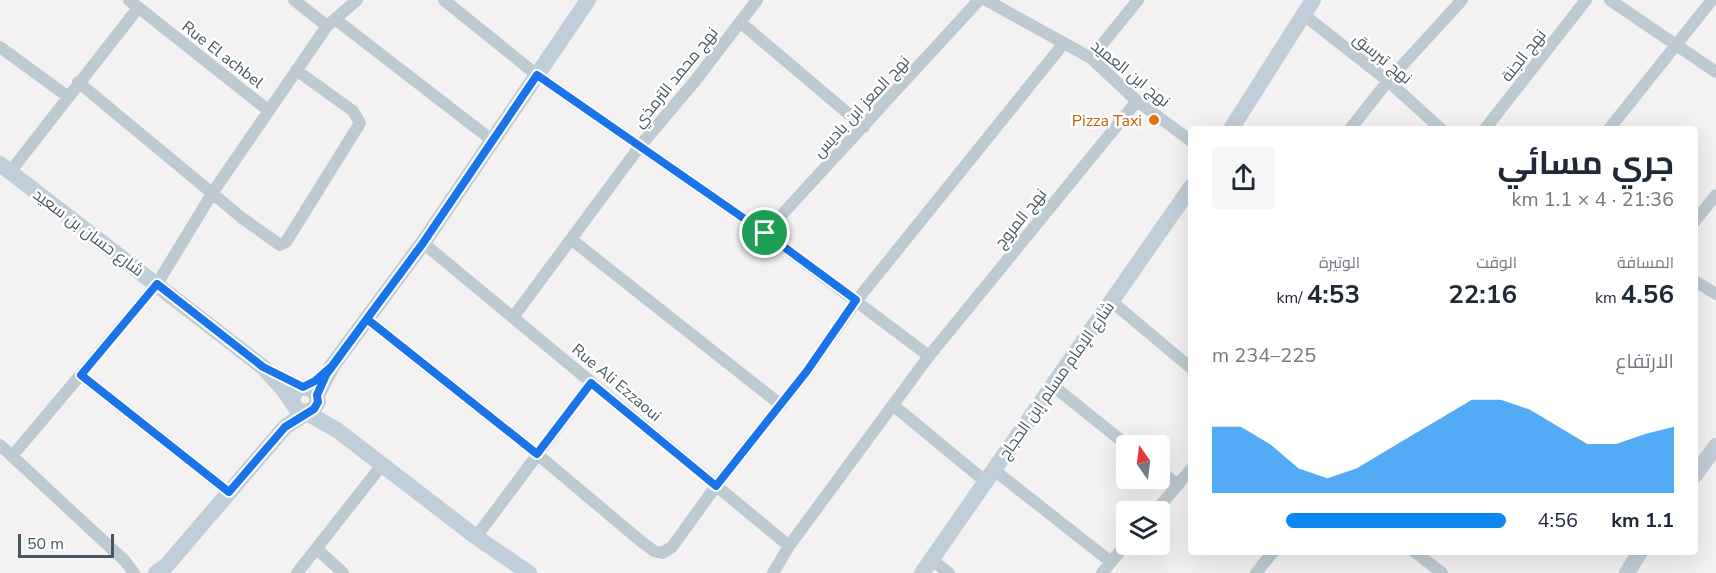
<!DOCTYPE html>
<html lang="ar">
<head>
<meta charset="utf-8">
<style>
  body { margin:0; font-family:"Nunito Sans",Cairo,sans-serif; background:#f6f6f7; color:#1f2937; direction:rtl; height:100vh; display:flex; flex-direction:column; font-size:22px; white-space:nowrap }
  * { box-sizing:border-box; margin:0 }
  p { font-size:20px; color:#747a83 }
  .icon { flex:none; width:33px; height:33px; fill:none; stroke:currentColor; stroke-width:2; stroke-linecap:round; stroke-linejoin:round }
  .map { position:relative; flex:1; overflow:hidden; direction:ltr }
  .details { position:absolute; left:1188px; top:126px; width:510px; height:429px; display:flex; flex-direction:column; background:#fff; border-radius:6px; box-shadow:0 6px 24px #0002; direction:rtl }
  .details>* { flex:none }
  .needle { width:39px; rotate:346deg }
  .controls { position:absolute; left:1116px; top:435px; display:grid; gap:12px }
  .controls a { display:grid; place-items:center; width:54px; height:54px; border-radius:6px; background:#fff; box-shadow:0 6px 24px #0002; font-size:30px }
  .scale { position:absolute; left:18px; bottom:15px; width:96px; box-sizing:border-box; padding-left:6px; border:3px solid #475760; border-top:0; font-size:16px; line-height:21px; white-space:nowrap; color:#475760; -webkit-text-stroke:4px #fff; paint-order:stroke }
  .pin { position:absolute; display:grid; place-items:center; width:51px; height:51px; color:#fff; margin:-26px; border:3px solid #fff; border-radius:50%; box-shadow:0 2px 6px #0007 }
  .round { display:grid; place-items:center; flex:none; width:63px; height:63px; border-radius:6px; background:#f6f6f7 }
  .overview { display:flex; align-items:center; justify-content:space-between; height:102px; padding:0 24px }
  h1 { font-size:33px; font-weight:700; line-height:45px }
  .metrics { display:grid; grid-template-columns:repeat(3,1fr); gap:9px; height:102px; padding:6px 24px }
  .metrics div { display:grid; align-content:center }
  .metrics b { font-size:26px; font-weight:700 }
  .metrics small { font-size:16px; font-weight:400 }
  .metrics p { font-size:16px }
  .chart { height:168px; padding:12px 24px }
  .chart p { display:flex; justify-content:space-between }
  .chart svg { width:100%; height:108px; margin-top:6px; fill:#0b88f2; opacity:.7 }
  ul { padding:0 24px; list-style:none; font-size:20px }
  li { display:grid; grid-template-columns:96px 72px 1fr; align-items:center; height:45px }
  li i { height:15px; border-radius:8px; background:#0b88f2 }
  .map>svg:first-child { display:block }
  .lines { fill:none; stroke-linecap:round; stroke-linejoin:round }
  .street { stroke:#bdcad1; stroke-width:12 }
  .secondary { stroke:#c0ced9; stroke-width:16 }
  .route-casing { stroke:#fff; stroke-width:12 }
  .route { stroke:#1a73e8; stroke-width:8 }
  .food-dot { fill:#e8710a; stroke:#fff; stroke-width:2 }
  .labels { text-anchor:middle; stroke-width:5; stroke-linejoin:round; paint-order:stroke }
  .street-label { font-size:16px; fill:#475760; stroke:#fff }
  .food-label { font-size:16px; fill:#c56008; stroke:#fff; text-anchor:end }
</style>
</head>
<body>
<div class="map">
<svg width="1716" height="573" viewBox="0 0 1716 573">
  <rect width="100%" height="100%" fill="#f3f1f1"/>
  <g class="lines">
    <path class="street" d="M129,0L269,111
      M294,0L327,26
      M444,0L537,75L765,233L929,356
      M986,0L1091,58L1137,101L1191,141
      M1610,0L1716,72
      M1304,15L1388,81L1441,129
      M335,19L493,141
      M740,22L864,127
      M0,47L67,96
      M1091,58L1138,0
      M78,82L242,218L280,245L286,242L360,123L353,111L296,70
      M1350,129L1388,81L1462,0
      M1485,129L1586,0
      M1609,129L1712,0
      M10,172L138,8
      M1695,221L1716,195
      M765,233L979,0
      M572,240L781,405
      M423,243L789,546
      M1695,281L1716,294
      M1111,301L1191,368
      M514,316L640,146L695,81L757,0
      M367,319L537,454L643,543L654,551L662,553L672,547L716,486L807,371L857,300L1064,43
      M81,375L229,492
      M1052,385L1128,446
      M894,406L985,481
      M0,445L125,561L134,573
      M13,455L157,284L213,192L327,26L357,0
      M994,470L1111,562
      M1160,471L1178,485
      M1155,512L1191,469
      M476,537L591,383
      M317,549L343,573
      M1415,552L1442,573
      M932,560L949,573
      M297,573L382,465
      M773,573L789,546L929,356L1137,101
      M1102,573L1126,544
      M1256,573L1273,552"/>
    <path class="secondary" d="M1231,129L1313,0
      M0,164L263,367L283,389L298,411L311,412L318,402L315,391L305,387L296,390L291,401
      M317,395L332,366L423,243L588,0
      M307,413L337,430L476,537L529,573
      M1695,475L1716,446
      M156,573L167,565L285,427L306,413
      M922,573L1191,187
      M1627,573L1640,552"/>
  </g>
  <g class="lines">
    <defs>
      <path id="route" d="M765,233L537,75L423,243L332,366L315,381L303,387L263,367L157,284L81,375L229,492L285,427L314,409L318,402L317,395L326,375L367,319L537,454L591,383L716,486L807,371L856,300L765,233"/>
    </defs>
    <use href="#route" class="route-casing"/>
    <use href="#route" class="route"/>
  </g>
  <circle class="food-dot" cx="1154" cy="120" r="6"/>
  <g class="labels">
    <g class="street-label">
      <text transform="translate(223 54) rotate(38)" y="6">Rue El achbel</text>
      <text transform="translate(1523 55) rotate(-52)" y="6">نهج الجنة</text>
      <text transform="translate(1383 58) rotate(39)" y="6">نهج تبرسق</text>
      <text transform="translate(1131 73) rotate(39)" y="6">نهج ابن العميد</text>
      <text transform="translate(675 77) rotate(-51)" y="6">نهج محمد الترمذي</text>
      <text transform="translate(861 106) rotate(-47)" y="6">نهج المعز ابن باديس</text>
      <text transform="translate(1020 218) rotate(-51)" y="6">نهج المروج</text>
      <text transform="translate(89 232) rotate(37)" y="6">شارع حسان بن سعيد</text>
      <text transform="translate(1056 380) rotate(-55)" y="6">شارع اﻹمام مسلم إبن الحجاج</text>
      <text transform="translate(617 382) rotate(40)" y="6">Rue Ali Ezzaoui</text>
    </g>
    <g class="food-label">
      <text x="1142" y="126">Pizza Taxi</text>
    </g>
  </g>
</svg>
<div class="controls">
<a><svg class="needle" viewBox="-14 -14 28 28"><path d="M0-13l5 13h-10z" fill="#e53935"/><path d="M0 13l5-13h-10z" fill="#747a83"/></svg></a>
<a><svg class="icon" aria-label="layers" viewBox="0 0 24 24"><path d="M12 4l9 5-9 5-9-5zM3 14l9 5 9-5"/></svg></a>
</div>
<div class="scale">50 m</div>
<div class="pin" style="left:765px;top:233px;background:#1e9e55"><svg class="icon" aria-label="arrive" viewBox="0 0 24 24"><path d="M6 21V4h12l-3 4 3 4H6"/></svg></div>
<section class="details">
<div class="overview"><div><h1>جري مسائي</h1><p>21:36 · 4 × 1.1 km</p></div><a class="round"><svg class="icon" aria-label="share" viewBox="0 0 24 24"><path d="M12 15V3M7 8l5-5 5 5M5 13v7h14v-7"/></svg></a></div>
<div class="metrics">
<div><p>المسافة</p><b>4.56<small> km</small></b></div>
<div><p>الوقت</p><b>22:16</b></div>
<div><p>الوتيرة</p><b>4:53<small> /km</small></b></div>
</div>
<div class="chart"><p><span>الارتفاع</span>225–234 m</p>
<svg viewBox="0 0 160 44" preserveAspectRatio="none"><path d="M0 44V17L10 17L20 24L30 34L40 38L50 34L60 27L70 20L80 13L90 6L100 6L110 10L120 17L130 24L140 24L150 20L160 17V44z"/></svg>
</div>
<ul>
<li><b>1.1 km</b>4:56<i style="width:75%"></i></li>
</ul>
</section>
</div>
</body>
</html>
